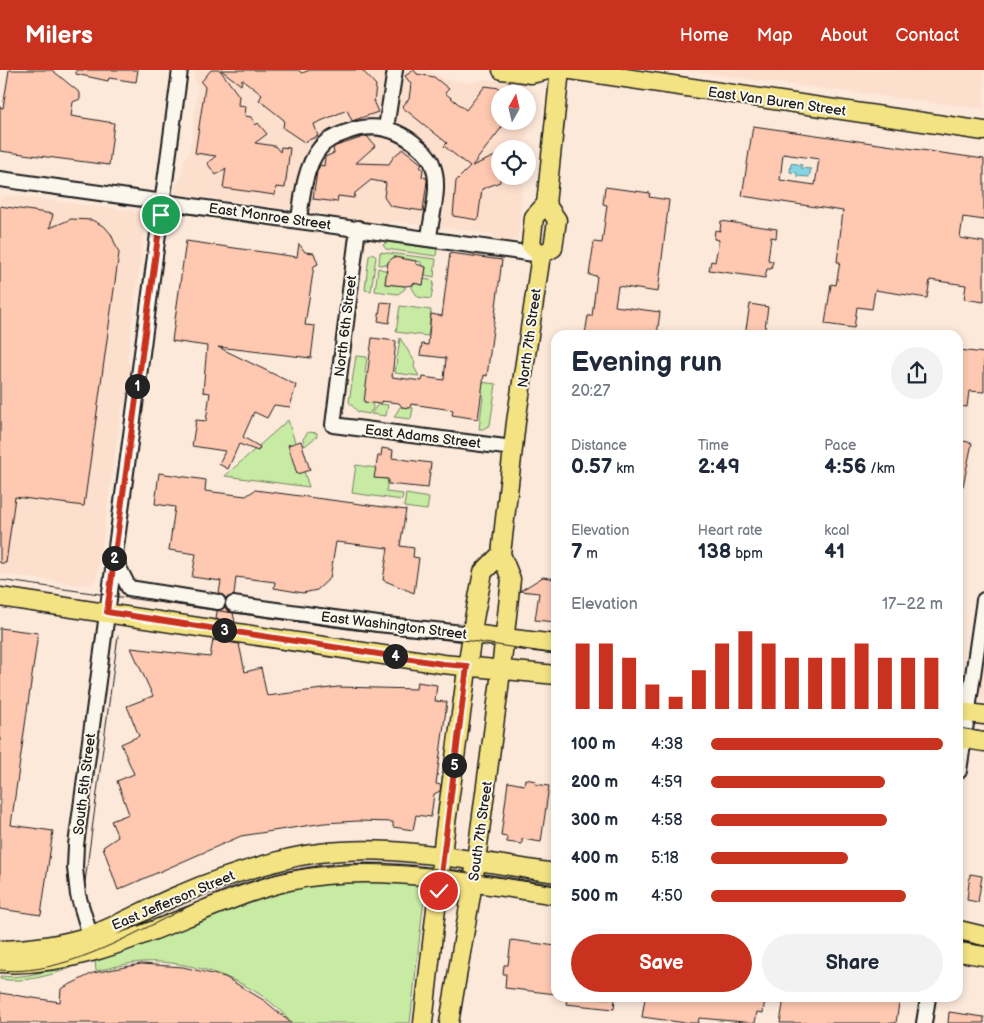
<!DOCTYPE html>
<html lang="en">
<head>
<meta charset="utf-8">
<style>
  body { margin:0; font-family:"Balsamiq Sans",sans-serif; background:#f2f2f3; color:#1f2937; height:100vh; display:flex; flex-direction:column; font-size:19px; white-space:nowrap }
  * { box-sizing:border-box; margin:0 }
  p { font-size:16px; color:#747a83 }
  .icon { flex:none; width:28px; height:28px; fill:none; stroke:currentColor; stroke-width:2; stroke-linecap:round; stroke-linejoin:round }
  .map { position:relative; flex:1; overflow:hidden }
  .drawer { position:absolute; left:551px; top:260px; width:412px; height:672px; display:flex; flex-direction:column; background:#fff; border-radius:15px; box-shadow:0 2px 8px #0003 }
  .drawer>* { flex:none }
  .needle { width:32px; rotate:8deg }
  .tools { position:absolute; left:491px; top:15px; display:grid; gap:10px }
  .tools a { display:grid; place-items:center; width:45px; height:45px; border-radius:50%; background:#fff; box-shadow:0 2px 8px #0003; font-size:25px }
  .pin { position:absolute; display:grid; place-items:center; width:42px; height:42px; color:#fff; margin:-21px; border:2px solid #fff; border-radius:50%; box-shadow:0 1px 5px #0007 }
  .km { position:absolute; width:25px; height:25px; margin:-12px; border-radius:50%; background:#222; color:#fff; font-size:14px; line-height:25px; text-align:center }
  .round { display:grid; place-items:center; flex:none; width:52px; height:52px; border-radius:26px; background:#f2f2f3 }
  .overview { display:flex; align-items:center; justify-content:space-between; height:85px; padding:0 20px }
  h1 { font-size:28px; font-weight:600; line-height:38px }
  .stats { display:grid; grid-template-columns:repeat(3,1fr); gap:8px; height:85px; padding:5px 20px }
  .stats div { display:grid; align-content:center }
  .stats b { font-size:21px; font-weight:600 }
  .stats small { font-size:14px; font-weight:400 }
  .stats p { font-size:14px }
  .chart { height:140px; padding:10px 20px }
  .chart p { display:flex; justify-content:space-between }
  .chart svg { width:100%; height:90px; margin-top:5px; stroke:#c8321e; stroke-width:6 }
  .cta { display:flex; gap:10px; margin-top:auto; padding:10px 20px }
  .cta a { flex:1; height:58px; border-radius:30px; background:#c8321e; color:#fff; font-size:20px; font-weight:600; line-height:58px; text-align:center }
  .cta a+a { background:#f2f2f3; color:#1f2937 }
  ul { padding:0 20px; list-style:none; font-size:16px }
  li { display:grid; grid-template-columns:80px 60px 1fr; align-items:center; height:38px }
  li i { height:12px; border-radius:6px; background:#c8321e }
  header { display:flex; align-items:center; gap:30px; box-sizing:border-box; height:70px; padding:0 25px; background:#c8321e; color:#fff }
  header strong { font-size:24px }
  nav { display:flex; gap:28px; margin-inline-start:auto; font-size:18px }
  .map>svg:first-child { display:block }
  .built { fill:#fddfce; fill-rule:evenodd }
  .green { fill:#c8eba4; stroke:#728460 }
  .water { fill:#85d4e2; stroke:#5b8a93 }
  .building { fill:#fec8b1; stroke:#1c1c1c; fill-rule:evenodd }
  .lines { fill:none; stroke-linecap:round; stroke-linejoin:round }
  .minor-casing { stroke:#1c1c1c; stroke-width:18 }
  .major-casing { stroke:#1c1c1c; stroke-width:21 }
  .minor { stroke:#fbf7ec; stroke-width:14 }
  .major { stroke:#f4e382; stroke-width:18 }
  .tram { stroke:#1c1c1c; stroke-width:1 }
  .route-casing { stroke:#fff; stroke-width:10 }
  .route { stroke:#c8321e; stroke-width:6 }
  .labels { text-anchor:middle; stroke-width:4; stroke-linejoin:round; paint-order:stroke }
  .street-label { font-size:14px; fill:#1c1c1c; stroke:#fbf7ec }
</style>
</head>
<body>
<header>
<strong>Milers</strong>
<nav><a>Home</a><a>Map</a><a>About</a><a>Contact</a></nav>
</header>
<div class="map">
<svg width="984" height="953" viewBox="0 0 984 953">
  <rect width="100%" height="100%" fill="#fce9da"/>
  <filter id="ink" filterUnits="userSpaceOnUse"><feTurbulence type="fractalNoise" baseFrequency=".02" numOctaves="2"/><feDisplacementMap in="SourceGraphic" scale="10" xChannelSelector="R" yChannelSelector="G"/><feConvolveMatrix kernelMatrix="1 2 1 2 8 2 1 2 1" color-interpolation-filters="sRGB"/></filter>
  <g filter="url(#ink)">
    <path class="built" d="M196,0H425L448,10L473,13L486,9L523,14L532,21L535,29L523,79H500V106H521L523,119L518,168L509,172L494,170L493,164L391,151L388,155L325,146L324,143L301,140L190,126L188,129L180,127L175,121L177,112H180L184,90L190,81L198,18L194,10ZM500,24H528V51H500Z
      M685,0H984V39L761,11Z
      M8,125L134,141L140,143L146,150L127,291L132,299L128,329L122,335L97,507L90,516L0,504V129Z
      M984,590V633L982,631L980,616Z"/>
    <path class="green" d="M387,172L437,179L436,186L386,179L383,175Z
      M380,182L436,189L434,207L425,205L426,197L422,196L421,192L394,187L389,194L379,195Z
      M373,183L376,187L371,221L365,220L369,186Z
      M378,198L387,201L385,214L405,216V219L398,224L375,221Z
      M424,209L434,211L431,229L418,227L412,218L413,213L423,215Z
      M400,236L431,240L428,266L396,262Z
      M400,268L415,292L414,297L419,306L395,303Z
      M356,286L367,287L365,303L368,304L373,338L369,344L358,342L349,332Z
      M480,312L496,314L490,355L483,359H479L483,326Z
      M378,334L388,335L386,346L371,344Z
      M400,337L413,338L411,349L394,347Z
      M288,350L309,417L225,406Z
      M308,362L317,363V366L305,376L303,369Z
      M356,395L376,398L375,408L388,409L386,422L403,424L402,430L352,423Z
      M406,424L429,428L427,440L404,437Z
      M347,809L418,815L425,819L410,953H291C261,912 191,889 142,892C127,893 111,898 96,901L95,891L259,824Z
      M70,894L71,898C48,906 24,913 0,909V906C23,909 48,901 70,894Z"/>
    <path class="water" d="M791,93L802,95L801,98L811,99L809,107L797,106V103L790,102Z"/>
    <path class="building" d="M9,0H52L80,23V29L73,32L71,46L114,53L109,95L0,81V37L3,38Z
      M76,0H138L136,12L109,8L108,11L76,4Z
      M211,0H220L239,26L238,35L246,36L245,46L251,47L256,55L258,53L267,64L255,73L275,76L280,82L281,77L290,78L285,118L276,117L275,125L223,118L226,98L216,105L207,93L216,86L195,83L205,17L201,12Z
      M221,0H298L302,3L310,0H362L376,15L374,33L378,42L352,51L347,40L314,54L318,66L304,72L283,58L284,50L259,30L262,25L242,9L241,15Z
      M414,0L417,4L434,7L449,19L445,23L466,40L485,16L500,18L502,57L472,96L500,84V112L482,119L478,150L453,146L456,111L470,97L444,76L447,73L402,37L409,29L411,14L405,6Z
      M753,56L984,89V150L963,147L960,168L984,172V232L964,229L966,215L930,210L927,228L875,220L872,239L857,237L854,258L825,254L831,214L836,215L840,192H837L843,141L742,126ZM783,84L819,89L815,115L780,110Z
      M367,66L375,76L356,93L389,94L394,86L403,79L422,94L420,97L423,99L422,107L427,108V111L423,141L390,136L384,127L386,113L371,110L355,123L354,128L338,126L337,132L313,129L317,102L320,95L324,96L325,87L334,83L333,78L336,76Z
      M605,117L650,123L649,127L669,130L658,222L618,216L615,236L660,242L657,265L585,264L588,246H592L597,206L589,205L594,172L602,173L607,135L603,134Z
      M0,136L53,144L50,158L71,149L92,150L105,157L111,164L119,183L84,436L15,427L6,493H0Z
      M721,151L777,159L776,168L771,167L768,190L773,191L771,199H767L765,208L709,200L711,191L715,192L719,170L714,169L715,160L720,161Z
      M186,171L297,187L299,174L305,182L314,183L318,194L314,196L305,255L315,256L311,288L218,277L296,315L290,337L274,335L267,348L254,342L243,367L260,377L258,381L239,374L228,399L219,394L225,381L192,376L196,350L206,351L210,323L203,322L207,276L172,271Z
      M450,183L502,190L487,306L484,305L478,349L452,345L453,340L411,334L410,338L402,337L399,333L381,331V334L364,332L372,268L396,271L392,307L422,311L423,307L444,310L446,288L420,285L422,274L428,275L431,244L442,246Z
      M394,187L416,191V194L426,197L423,215L413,213V215L405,216L385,214L388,192Z
      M381,232L392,233L389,253L378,251Z
      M750,234L768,237L764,265H745Z
      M959,280L984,283V322L969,321L967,337L959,336Z
      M959,370L972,373L963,416H959Z
      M301,371L310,400L297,404L288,375Z
      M382,378L393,380L392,388L431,393L428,418L388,414V409L374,408L378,386H381Z
      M159,403L206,410L205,421L246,426L255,420L406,440L400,476L414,478L413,487L419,488L414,523L383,510L388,478L336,472L330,508L317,520L303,523L274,518L275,512L236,507L234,525L226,529L219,523L221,511L192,507L196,484L169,480L175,437L155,434Z
      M543,507L556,509V552L535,550L539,523L520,521Z
      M225,537L233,543L235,552L216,549L217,541Z
      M0,558L38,563L11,755L53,761L41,845L0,839Z
      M213,570L239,574L245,602L261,598L267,626L338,617L416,619L417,612L437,615L435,631L447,632L436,714L441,715L440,721L434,724L431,747L416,745L413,760L393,757V752L358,751L324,753L241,766L118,820L103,777L118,767L111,751L129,744L117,711L134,704L121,674L139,666L127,636L153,626L131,578L210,587Z
      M525,709L536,711L535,714L549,716L541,772L522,769V774L507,772V767L501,766L508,712L524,715Z
      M970,804L982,806L978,832L967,830Z
      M511,870L556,876V924L505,918L506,904H503L504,895H508Z
      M141,894L183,897L225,907L265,931L291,953H0V923L60,932L61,919L93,903Z
      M567,928H615L614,939L566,934Z
      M645,928H760L765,929L763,943L757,942L755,953L699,948L698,953H686L642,947Z
      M784,928H862L899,933L896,953H780Z
      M949,942L984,947V953H948Z"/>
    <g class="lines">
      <defs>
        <path id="minor" d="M386,58L395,0
          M0,109L541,185
          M299,150C302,126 305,96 320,78C326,70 338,65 347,62C374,52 398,58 420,78C426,83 431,88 433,96C441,117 431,146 429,168
          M358,158L333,355L513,378
          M114,488L129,518L218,532
          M233,534L378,554L472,564
          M959,701L984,530
          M93,875L78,825L75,798L76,775L180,0
          M924,953L928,928"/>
        <path id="major" d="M502,0L531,4L549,0
          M571,0L984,61
          M541,185L531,175L534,147L546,134L560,0
          M541,185L553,178L557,150L546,134
          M0,527L443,594L556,605
          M472,564L556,574
          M959,642L984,645
          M959,668L984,672
          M959,860L984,866
          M0,880C29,879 61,875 89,866C120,855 149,837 179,825C211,811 245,800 279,791C369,766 467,791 556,803
          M959,882L984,886
          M0,893C104,899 191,835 289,811C373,791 472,813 556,825
          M423,953L444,768L474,549L483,502L501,484
          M449,953L473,813L499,618L511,509L501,484L516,352L541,185"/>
      </defs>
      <use href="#minor" class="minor-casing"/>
      <use href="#major" class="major-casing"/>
      <use href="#minor" class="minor"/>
      <use href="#major" class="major"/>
      <path class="tram" d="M0,510L355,560L471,571L556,584
        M959,658L984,662
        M85,812L118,566
        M959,872L984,876
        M0,900C79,908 162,842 236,816C348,777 443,800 556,816"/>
    </g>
  </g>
  <g class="lines" filter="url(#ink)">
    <defs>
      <path id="route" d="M161,145L107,542L443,594L467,596L439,821"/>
    </defs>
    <use href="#route" class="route-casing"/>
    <use href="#route" class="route"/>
  </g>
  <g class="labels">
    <g class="street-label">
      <text transform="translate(777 31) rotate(8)" y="5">East Van Buren Street</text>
      <text transform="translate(270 146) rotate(8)" y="5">East Monroe Street</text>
      <text transform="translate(345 256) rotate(-83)" y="5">North 6th Street</text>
      <text transform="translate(529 268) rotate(-82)" y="5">North 7th Street</text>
      <text transform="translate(423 366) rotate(7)" y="5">East Adams Street</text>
      <text transform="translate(394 555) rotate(7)" y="5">East Washington Street</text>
      <text transform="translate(84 714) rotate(-83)" y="5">South 5th Street</text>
      <text transform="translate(480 761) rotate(-82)" y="5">South 7th Street</text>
      <text transform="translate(173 830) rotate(-23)" y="5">East Jefferson Street</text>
    </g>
  </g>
</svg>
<div class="tools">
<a><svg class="needle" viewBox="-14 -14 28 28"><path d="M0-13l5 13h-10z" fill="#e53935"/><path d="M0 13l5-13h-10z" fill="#747a83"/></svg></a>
<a><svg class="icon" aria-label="locate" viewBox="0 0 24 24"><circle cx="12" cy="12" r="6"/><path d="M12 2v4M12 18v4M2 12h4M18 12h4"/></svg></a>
</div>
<div class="pin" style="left:161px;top:145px;background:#1e9e55"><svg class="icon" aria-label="arrive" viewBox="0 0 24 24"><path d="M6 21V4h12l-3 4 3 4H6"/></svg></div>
<div class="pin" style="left:439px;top:821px;background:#d93025"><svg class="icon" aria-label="check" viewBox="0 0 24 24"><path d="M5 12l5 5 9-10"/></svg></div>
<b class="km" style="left:137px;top:316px">1</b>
<b class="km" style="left:114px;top:488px">2</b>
<b class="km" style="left:224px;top:560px">3</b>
<b class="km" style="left:395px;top:586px">4</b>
<b class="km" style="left:454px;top:695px">5</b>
<section class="drawer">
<div class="overview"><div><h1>Evening run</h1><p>20:27</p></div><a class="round"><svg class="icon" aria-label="share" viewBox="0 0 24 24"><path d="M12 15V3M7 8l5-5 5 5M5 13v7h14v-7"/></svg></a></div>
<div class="stats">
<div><p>Distance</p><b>0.57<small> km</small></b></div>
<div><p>Time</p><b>2:49</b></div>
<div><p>Pace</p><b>4:56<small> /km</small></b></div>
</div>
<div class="stats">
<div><p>Elevation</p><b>7<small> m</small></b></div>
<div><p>Heart rate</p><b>138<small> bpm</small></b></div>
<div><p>kcal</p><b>41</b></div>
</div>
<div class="chart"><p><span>Elevation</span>17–22 m</p>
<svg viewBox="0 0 160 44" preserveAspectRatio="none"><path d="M5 44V12M15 44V12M25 44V19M35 44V32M45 44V38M55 44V25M65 44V12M75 44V6M85 44V12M95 44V19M105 44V19M115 44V19M125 44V12M135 44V19M145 44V19M155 44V19"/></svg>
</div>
<ul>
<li><b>100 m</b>4:38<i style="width:100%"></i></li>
<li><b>200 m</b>4:59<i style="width:75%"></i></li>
<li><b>300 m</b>4:58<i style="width:76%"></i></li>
<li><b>400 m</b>5:18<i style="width:59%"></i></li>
<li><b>500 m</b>4:50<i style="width:84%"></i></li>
</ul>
<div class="cta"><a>Save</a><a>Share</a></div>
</section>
</div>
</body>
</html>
